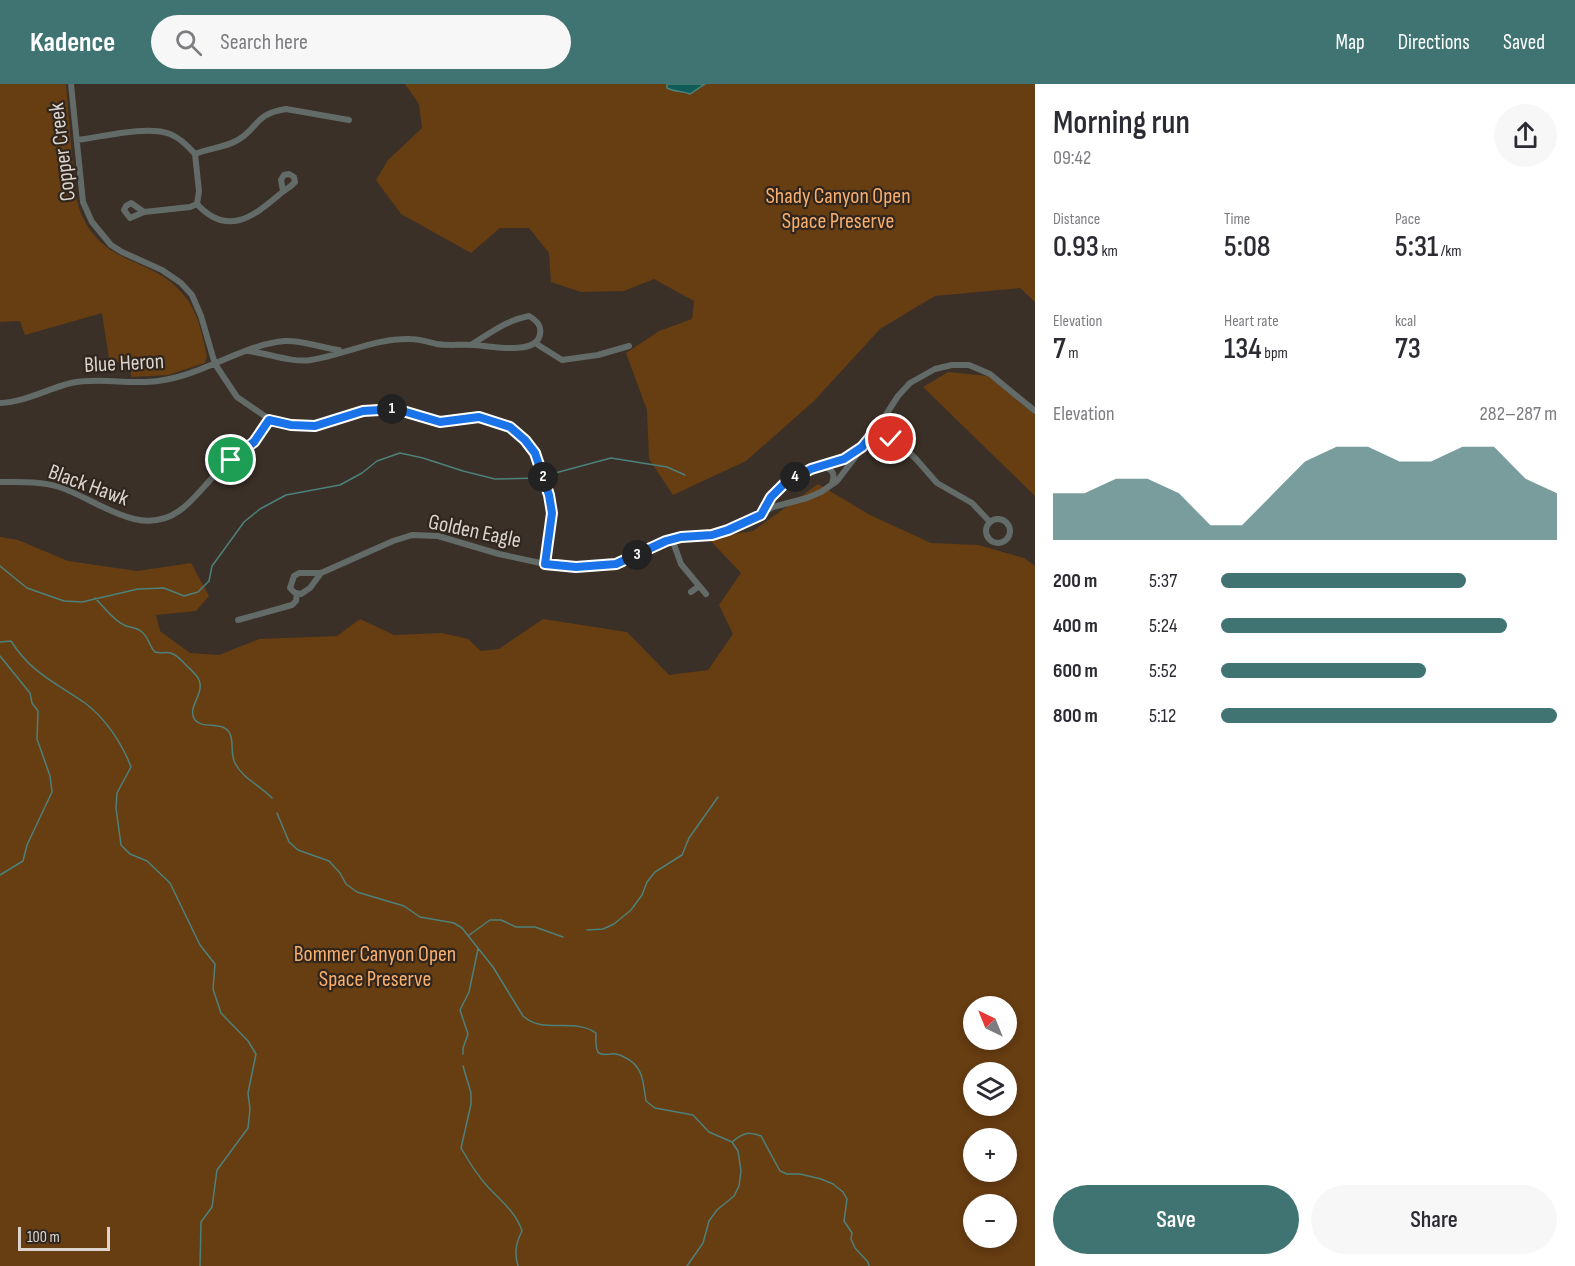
<!DOCTYPE html>
<html lang="en">
<head>
<meta charset="utf-8">
<style>
  body { margin:0; font-family:"Sofia Sans Condensed",sans-serif; background:#f7f7f7; color:#2b2b33; height:100vh; display:flex; flex-direction:column; font-size:22px; white-space:nowrap }
  * { box-sizing:border-box; margin:0 }
  p { font-size:20px; color:#7c7c81 }
  .icon { flex:none; width:33px; height:33px; fill:none; stroke:currentColor; stroke-width:2; stroke-linecap:round; stroke-linejoin:round }
  .map { position:relative; flex:1; overflow:hidden }
  .details { display:flex; flex-direction:column; background:#fff; width:540px }
  .details>* { flex:none }
  .needle { width:39px; rotate:317deg }
  .tools { position:absolute; left:963px; top:912px; display:grid; gap:12px }
  .tools a { display:grid; place-items:center; width:54px; height:54px; border-radius:50%; background:#fff; box-shadow:0 3px 9px #0003; font-size:30px }
  .scale { position:absolute; left:18px; bottom:15px; width:92px; box-sizing:border-box; padding-left:6px; border:3px solid #dbd4cf; border-top:0; font-size:16px; line-height:21px; white-space:nowrap; color:#dbd4cf; -webkit-text-stroke:4px #30261d; paint-order:stroke }
  .pin { position:absolute; display:grid; place-items:center; width:51px; height:51px; color:#fff; margin:-26px; border:3px solid #fff; border-radius:50%; box-shadow:0 2px 6px #0007 }
  .km { position:absolute; width:30px; height:30px; margin:-15px; border-radius:50%; background:#222; color:#fff; font-size:16px; line-height:30px; text-align:center }
  .round { display:grid; place-items:center; flex:none; width:63px; height:63px; border-radius:32px; background:#f7f7f7 }
  .head { display:flex; align-items:center; justify-content:space-between; height:102px; padding:0 18px }
  h1 { font-size:33px; font-weight:600; line-height:45px }
  .metrics { display:grid; grid-template-columns:repeat(3,1fr); gap:9px; height:102px; padding:6px 18px }
  .metrics div { display:grid; align-content:center }
  .metrics b { font-size:30px; font-weight:600 }
  .metrics small { font-size:16px; font-weight:400 }
  .metrics p { font-size:16px }
  .chart { height:168px; padding:12px 18px }
  .chart p { display:flex; justify-content:space-between }
  .chart svg { width:100%; height:108px; margin-top:6px; fill:#3f7473; opacity:.7 }
  .button { display:flex; gap:12px; margin-top:auto; padding:12px 18px }
  .button a { flex:1; height:69px; border-radius:36px; background:#3f7473; color:#fff; font-size:24px; font-weight:600; line-height:69px; text-align:center }
  .button a+a { background:#f7f7f7; color:#2b2b33 }
  ul { padding:0 18px; list-style:none; font-size:20px }
  li { display:grid; grid-template-columns:96px 72px 1fr; align-items:center; height:45px }
  li i { height:15px; border-radius:8px; background:#3f7473 }
  header { display:flex; align-items:center; gap:36px; box-sizing:border-box; height:84px; padding:0 30px; background:#3f7473; color:#fff }
  header strong { font-size:28px }
  nav { display:flex; gap:33px; margin-inline-start:auto; font-size:21px }
  .search { width:420px; height:54px; background:#f7f7f7; display:flex; align-items:center; gap:15px; box-sizing:border-box; padding:0 21px; border-radius:33px; color:#7c7c81; font-size:22px }
  main { display:flex; flex:1; min-height:0 }
  .map>svg:first-child { display:block }
  .green { fill:#673d12; fill-rule:evenodd }
  .water { fill:#105d57; stroke:#4d817b; stroke-width:1.5 }
  .lines { fill:none; stroke-linecap:round; stroke-linejoin:round }
  .stream { stroke:#4d817b; stroke-width:1.5 }
  .street { stroke:#636b69; stroke-width:6 }
  .route-casing { stroke:#fff; stroke-width:12 }
  .route { stroke:#1a73e8; stroke-width:8 }
  .labels { text-anchor:middle; stroke-width:4.5; stroke-linejoin:round; paint-order:stroke }
  .street-label { font-size:22px; fill:#dbd4cf; stroke:#30261d }
  .park-label { font-size:22px; fill:#f8ae6d; stroke:#30261d }
</style>
</head>
<body>
<header>
<strong>Kadence</strong>
<div class="search"><svg class="icon" aria-label="search" viewBox="0 0 24 24"><circle cx="10" cy="10" r="6"/><path d="M15 15l6 6"/></svg>Search here</div>
<nav><a>Map</a><a>Directions</a><a>Saved</a></nav>
</header>
<main>
<div class="map">
<svg width="1035" height="1182" viewBox="0 0 1035 1182">
  <rect width="100%" height="100%" fill="#3a3027"/>
  <path class="green" d="M0,0H66C68,24 70,49 72,73C74,93 74,114 82,132C106,183 152,173 182,209C198,226 202,250 207,272L205,279L168,291L131,293V285L109,274L102,229L25,251L20,237L0,238Z
    M405,0H1035V218L1020,204L935,212L880,245L814,317L746,377L673,411L649,375L647,326L626,269L659,247L692,235L694,217L654,195L624,207L581,208L551,198L549,169L529,144H500L471,169L401,130L376,96L388,76L422,44L419,20Z
    M948,288L988,292L1035,331V412L923,303Z
    M818,400L870,431L931,459L978,461L1024,474L1035,482V1182H0V453L18,456L68,477L137,487L191,479L209,512L196,527L156,531L160,547L190,569L219,571L259,555L337,552L360,535L394,551L442,549L468,555L481,567L499,565L543,535L627,548L669,591L708,586L733,550L719,521L741,489L708,454L753,447ZM974,922H1006V956H974ZM974,988H1006V1022H974ZM974,1054H1006V1088H974ZM974,1120H1006V1154H974Z"/>
  <path class="water" d="M667,0H705L690,10C682,7 674,8 667,4Z"/>
  <g class="lines">
    <path class="stream" d="M544,392L611,374L667,383L685,391
      M0,482L27,504L64,517L82,518L138,505L164,504L184,512L198,508L209,497L212,482L223,467L244,438L260,425L286,411L340,401L362,389L377,377L400,369L423,374L463,387L495,395L540,394
      M95,514C104,523 113,536 124,541C130,544 137,543 142,548C149,554 149,562 155,568C161,570 167,567 173,570C178,572 183,578 187,582C191,586 197,591 199,596C205,610 186,624 195,636C203,645 217,638 226,645C236,652 229,668 235,679C242,694 261,702 272,714
      M0,558L11,557C32,590 55,598 85,619C105,634 122,659 131,683L117,709L116,724L121,761L130,770L147,777L170,799L200,861L215,880L213,905L221,929L248,957L256,970L248,1009L250,1025L248,1044L217,1086L212,1123L201,1138L200,1182
      M0,572L30,609L32,619L38,627L37,655L50,692L52,708L27,761L23,777L0,791
      M277,729L289,758L298,766L329,777L340,789L346,800L357,808L404,822L420,833L454,839L462,844L493,883L523,932C544,951 573,933 596,949C596,954 595,964 598,968C601,972 606,970 611,970C616,969 620,971 624,973C644,982 643,999 646,1017L655,1024L693,1031L709,1048L732,1058L738,1067L741,1087L739,1102L734,1112L717,1126L709,1137L703,1159L687,1182
      M587,846L603,845L614,840L631,826L642,811L647,798L655,788L682,771L689,754L718,713
      M468,852L490,836H501L516,843H535L563,853
      M463,970V964L468,950L460,926L469,908L478,865
      M463,982L471,1009V1020L461,1064C469,1078 477,1091 488,1103C501,1117 516,1128 522,1147C516,1159 514,1168 518,1182
      M732,1058C743,1049 748,1047 761,1052L780,1087L787,1090H800L821,1095L833,1100L843,1108L847,1115L844,1137L852,1149L851,1155L855,1164L868,1178L869,1182"/>
    <path class="street" d="M71,0L83,118L92,138L111,161L122,168L162,186L181,199L192,211L201,232L215,280L237,313L269,335L291,341L315,342L364,327L396,325L440,338L479,333L510,343L525,355L535,369L549,411L552,429L545,480
      M77,56C102,53 147,41 170,50C180,54 188,62 195,70L199,107L197,120
      M195,70C209,64 223,64 236,57C258,46 253,30 286,25L349,36
      M197,120C227,153 253,133 280,110C285,105 290,104 295,98L294,93L289,90L284,91L281,96L283,107
      M144,128L131,119L126,122L124,126L130,134L144,128L190,123L197,120
      M535,259L562,276L598,271L629,262
      M248,267C268,269 291,279 311,276C344,271 376,254 410,255C419,255 428,258 437,260C449,262 461,260 474,261C489,262 537,272 540,250C542,241 536,236 529,232C507,236 490,249 471,261
      M0,319C25,318 47,305 71,299C100,293 129,301 158,297C202,292 244,260 285,257C304,256 321,264 339,266
      M876,346L901,361L916,375L937,399L972,419L990,438
      M824,383C834,386 835,391 832,400
      M0,398C20,398 40,397 59,403C97,415 139,455 179,427C195,416 205,400 218,388C237,370 257,359 269,335
      M763,428C775,408 790,392 812,384C829,379 842,377 857,367
      M986 447a12 12 0 1 1 24 0a12 12 0 1 1-24 0Z
      M672,455L681,480L706,510
      M321,489L310,504L301,510L295,509L290,504L294,492L299,489H321L393,457L412,451L438,452L499,470L545,480L576,483L603,482L632,474L666,457L681,453L712,451L728,446L773,423L807,414L821,408L837,397L876,346L898,312L910,299L935,285L952,281H969L990,290L1035,327
      M691,508L699,502
      M238,536L292,521L296,517L297,509"/>
  </g>
  <g class="lines">
    <defs>
      <path id="route" d="M231,376L254,358L269,336L291,341L315,342L363,327L396,325L440,338L479,333L510,343L525,356L535,369L549,411L552,429L545,480L576,483L616,480L666,457L681,453L712,451L728,446L761,431L771,413L785,399L811,385L844,375L862,363L876,346L891,355"/>
    </defs>
    <use href="#route" class="route-casing"/>
    <use href="#route" class="route"/>
  </g>
  <g class="labels">
    <g class="street-label">
      <text transform="translate(61 68) rotate(-97)" y="8">Copper Creek</text>
      <text transform="translate(124 278) rotate(-3)" y="8">Blue Heron</text>
      <text transform="translate(89 400) rotate(20)" y="8">Black Hawk</text>
      <text transform="translate(475 446) rotate(12)" y="8">Golden Eagle</text>
    </g>
    <g class="park-label">
      <text x="838" y="119">Shady Canyon Open<tspan x="838" dy="25">Space Preserve</tspan></text>
      <text x="375" y="877">Bommer Canyon Open<tspan x="375" dy="25">Space Preserve</tspan></text>
    </g>
  </g>
</svg>
<div class="tools">
<a><svg class="needle" viewBox="-14 -14 28 28"><path d="M0-13l5 13h-10z" fill="#e53935"/><path d="M0 13l5-13h-10z" fill="#7c7c81"/></svg></a>
<a><svg class="icon" aria-label="layers" viewBox="0 0 24 24"><path d="M12 4l9 5-9 5-9-5zM3 14l9 5 9-5"/></svg></a>
<a>+</a>
<a>−</a>
</div>
<div class="scale">100 m</div>
<div class="pin" style="left:231px;top:376px;background:#1e9e55"><svg class="icon" aria-label="arrive" viewBox="0 0 24 24"><path d="M6 21V4h12l-3 4 3 4H6"/></svg></div>
<div class="pin" style="left:891px;top:355px;background:#d93025"><svg class="icon" aria-label="check" viewBox="0 0 24 24"><path d="M5 12l5 5 9-10"/></svg></div>
<b class="km" style="left:392px;top:325px">1</b>
<b class="km" style="left:543px;top:393px">2</b>
<b class="km" style="left:637px;top:471px">3</b>
<b class="km" style="left:795px;top:393px">4</b>
</div>
<section class="details">
<div class="head"><div><h1>Morning run</h1><p>09:42</p></div><a class="round"><svg class="icon" aria-label="share" viewBox="0 0 24 24"><path d="M12 15V3M7 8l5-5 5 5M5 13v7h14v-7"/></svg></a></div>
<div class="metrics">
<div><p>Distance</p><b>0.93<small> km</small></b></div>
<div><p>Time</p><b>5:08</b></div>
<div><p>Pace</p><b>5:31<small> /km</small></b></div>
</div>
<div class="metrics">
<div><p>Elevation</p><b>7<small> m</small></b></div>
<div><p>Heart rate</p><b>134<small> bpm</small></b></div>
<div><p>kcal</p><b>73</b></div>
</div>
<div class="chart"><p><span>Elevation</span>282–287 m</p>
<svg viewBox="0 0 160 44" preserveAspectRatio="none"><path d="M0 44V25L10 25L20 19L30 19L40 25L50 38L60 38L70 25L80 12L90 6L100 6L110 12L120 12L130 6L140 6L150 19L160 25V44z"/></svg>
</div>
<ul>
<li><b>200 m</b>5:37<i style="width:73%"></i></li>
<li><b>400 m</b>5:24<i style="width:85%"></i></li>
<li><b>600 m</b>5:52<i style="width:61%"></i></li>
<li><b>800 m</b>5:12<i style="width:100%"></i></li>
</ul>
<div class="button"><a>Save</a><a>Share</a></div>
</section>
</main>
</body>
</html>
